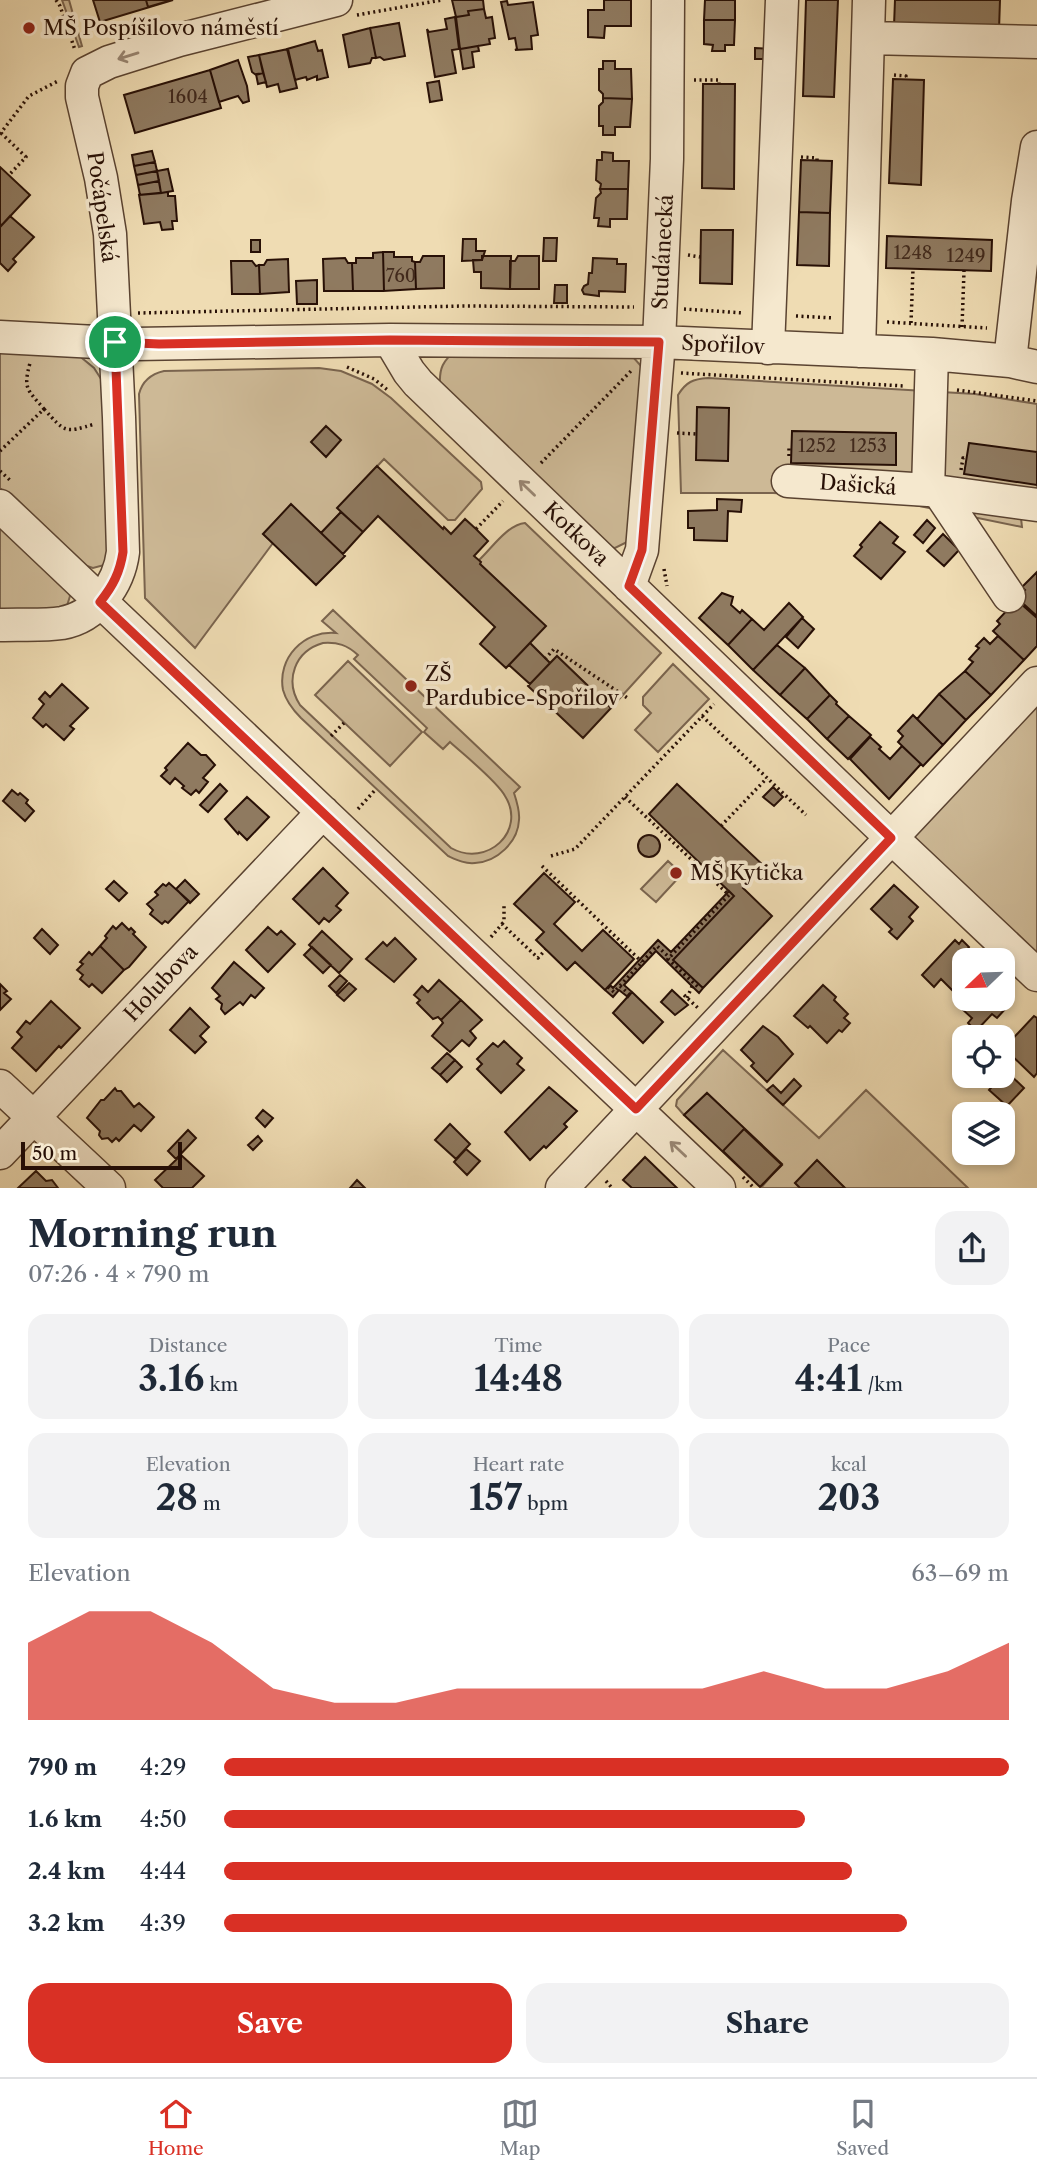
<!DOCTYPE html>
<html lang="en">
<head>
<meta charset="utf-8">
<style>
  body { margin:0; font-family:"Libre Caslon Text",serif; background:#f2f2f3; color:#1f2937; height:100vh; display:flex; flex-direction:column; font-size:26px; white-space:nowrap }
  * { box-sizing:border-box; margin:0 }
  p { font-size:23px; color:#747a83 }
  .icon { flex:none; width:38px; height:38px; fill:none; stroke:currentColor; stroke-width:2; stroke-linecap:round; stroke-linejoin:round }
  .map { position:relative; height:1188px; overflow:hidden }
  .sheet { display:flex; flex-direction:column; background:#fff; flex:1 }
  .sheet>* { flex:none }
  .needle { width:46px; rotate:247deg }
  .buttons { position:absolute; left:952px; top:948px; display:grid; gap:14px }
  .buttons a { display:grid; place-items:center; width:63px; height:63px; border-radius:14px; background:#fff; box-shadow:0 4px 10px #0003; font-size:35px }
  .scale { position:absolute; left:21px; bottom:18px; width:161px; box-sizing:border-box; padding-left:7px; border:4px solid #281006; border-top:0; font-size:19px; line-height:24px; white-space:nowrap; color:#281006; -webkit-text-stroke:5px #f5e8ce; paint-order:stroke }
  .pin { position:absolute; display:grid; place-items:center; width:60px; height:60px; color:#fff; margin:-30px; border:4px solid #fff; border-radius:50%; box-shadow:0 2px 7px #0007 }
  .round { display:grid; place-items:center; flex:none; width:74px; height:74px; border-radius:21px; background:#f2f2f3 }
  .summary { display:flex; align-items:center; justify-content:space-between; height:119px; padding:0 28px }
  h1 { font-size:38px; font-weight:700; line-height:52px }
  .stats { display:grid; grid-template-columns:repeat(3,1fr); gap:10px; height:119px; padding:7px 28px }
  .stats div { display:grid; align-content:center; border-radius:18px; background:#f2f2f3; text-align:center }
  .stats b { font-size:35px; font-weight:700 }
  .stats small { font-size:19px; font-weight:400 }
  .stats p { font-size:19px }
  .chart { height:196px; padding:14px 28px }
  .chart p { display:flex; justify-content:space-between }
  .chart svg { width:100%; height:126px; margin-top:7px; fill:#d93025; opacity:.7 }
  .button { display:flex; gap:14px; margin-top:auto; padding:14px 28px }
  .button a { flex:1; height:80px; border-radius:21px; background:#d93025; color:#fff; font-size:28px; font-weight:700; line-height:80px; text-align:center }
  .button a+a { background:#f2f2f3; color:#1f2937 }
  ul { padding:0 28px; list-style:none; font-size:23px }
  li { display:grid; grid-template-columns:112px 84px 1fr; align-items:center; height:52px }
  li i { height:18px; border-radius:9px; background:#d93025 }
  .tabs { display:flex; justify-content:space-around; align-items:center; height:98px; border-top:2px solid #e0e1e3; background:#fff; font-size:19px; color:#747a83 }
  .tabs a { display:grid; justify-items:center; gap:4px }
  .tabs .selected { color:#d93025 }
  .map>svg:first-child { display:block }
  .green { fill:#cdb996; stroke:#7a644e; stroke-width:2; fill-rule:evenodd }
  .building { fill:#8f7a60; stroke:#281006; stroke-width:2 }
  .lines { fill:none; stroke-linecap:round; stroke-linejoin:round }
  .minor-casing { stroke:#5a4331; stroke-width:35 }
  .path { stroke:#281006; stroke-width:3.5; stroke-dasharray:2 3.5; stroke-linecap:butt }
  .minor { stroke:#f5e8ce; stroke-width:32 }
  .oneway { stroke:#998774 }
  .route-casing { stroke:#fff; stroke-width:14 }
  .route { stroke:#d93025; stroke-width:9 }
  .poi-dot { fill:#8f2418; stroke:#f5e8ce; stroke-width:2.5 }
  .labels { text-anchor:middle; stroke-width:7; stroke-linejoin:round; paint-order:stroke }
  .number-label { font-size:18px; fill:#422a1c }
  .poi-label { font-size:21px; fill:#281006; stroke:#f5e8ce; text-anchor:start }
  .street-label { font-size:21px; fill:#281006; stroke:#f5e8ce }
</style>
</head>
<body>
<div class="map">
<svg width="1037" height="1188" viewBox="0 0 1037 1188">
  <rect width="100%" height="100%" fill="#efdcb3"/>
  <filter id="stains"><feTurbulence type="fractalNoise" baseFrequency=".00286" numOctaves="4"/><feColorMatrix values="0 0 0 0 .2 0 0 0 0 .09 0 0 0 0 .02 0 0 0 .5 -.17"/></filter>
  <radialGradient id="worn" r=".72"><stop offset=".6" stop-color="#630" stop-opacity="0"/><stop offset="1" stop-color="#630" stop-opacity=".3"/></radialGradient>
  <path class="green" d="M62,0H69L82,46L79,47Z
    M0,344L77,354L94,368L103,382L108,564L93,568L78,563L0,488Z
    M456,350L633,357L641,366L644,378L627,542L615,548L609,547L440,385C439,368 443,361 456,350Z
    M319,368L341,371L372,384L391,398L481,482L482,489L455,520H448L384,459L338,508L341,512L321,533L291,505L263,534L273,543L195,648L145,598L139,394C142,382 151,374 164,371Z
    M708,378L975,394L1037,404V517L1021,518L1022,527L890,500L773,493H681L678,395C686,382 693,379 708,378Z
    M0,520L68,589L70,596L66,609L0,618Z
    M525,523L661,653L611,708L557,656L550,663L530,643L545,626L480,564L479,560C492,548 507,525 525,523Z
    M333,610L520,787L514,793C517,802 520,811 519,820C518,842 497,862 475,863C465,864 457,860 448,856L301,718C293,710 286,701 283,690C277,658 304,630 336,633L322,621ZM323,643C338,642 347,645 358,655L354,659L427,728L424,732L443,749L450,742C464,755 497,781 505,796C527,831 487,868 451,848L300,705C284,680 295,651 323,643Z
    M348,661L422,732L390,766L315,695Z
    M673,664L709,699L658,752L635,730L651,713L643,705V697Z
    M1037,694V958L913,838V832Z
    M668,861L682,874L656,902L641,889Z
    M723,1050L819,1138L866,1090L968,1188H845L817,1161L795,1183L800,1188H761L781,1164L707,1093L684,1115L676,1106L677,1100Z"/>
  <path class="building" d="M93,0H173L100,22Z
    M146,0H172L148,7Z
    M452,0H483L484,9L468,11L469,15L456,17Z
    M604,0H631V26H605L604,38L588,37V10H604Z
    M705,0H735V20H704Z
    M806,0H838L834,97L803,96Z
    M895,0H1000L999,30L894,26Z
    M507,1L508,5L533,2L538,35L531,36L532,49L515,50L517,49L515,38L509,39L501,2Z
    M484,9L486,18L492,17L495,38L489,39L490,44L460,49L456,17L469,15L468,11Z
    M455,17L459,49L452,50L456,73L435,77L427,29L429,32L447,29L445,19Z
    M704,20H735L734,45H725V51H712L713,45L704,44Z
    M399,23L405,56L384,60L380,57L376,58L370,28Z
    M370,28L376,58H372L370,63L349,67L343,35Z
    M315,41L318,51L322,50L328,77L317,80V76L307,80L306,77L295,80L287,49Z
    M478,46L479,51L472,52L474,67L463,69L460,49Z
    M755,48L773,49V59H755Z
    M288,49L297,88L280,92L278,84L267,87L259,55Z
    M259,55L263,73L256,75L252,72L248,57Z
    M238,60L247,86L249,101L243,103L238,96L219,102L210,70Z
    M603,61H615V69H631L632,99L603,98V94L599,90V69H603Z
    M210,70L221,108L135,133L124,95Z
    M263,73L266,82L258,84L256,74Z
    M893,79L924,80L921,185L889,183Z
    M439,81L442,100L430,102L427,83Z
    M703,84H735L734,189L702,188Z
    M603,98L632,99L630,127H615V135H603V126H599V106L603,102Z
    M152,151L155,162L134,166L132,155Z
    M602,152L613,153V161H629L628,189H600L601,184L596,180L597,160H602Z
    M801,160L832,161L830,213L799,212Z
    M155,162L157,171L136,175L134,166Z
    M0,167L30,195L1,226L0,223Z
    M168,169L173,191L161,193L157,171Z
    M157,171L159,181L138,185L136,175Z
    M159,181L161,193L140,195L138,185Z
    M600,189H628L627,219H610V227L598,226L599,218H594L596,198L601,193Z
    M168,192V196H175L177,221H172L173,229L162,230L160,222L144,224L139,195Z
    M799,212L830,213L829,266L797,265Z
    M10,216L34,237L13,259L16,262L8,271L0,263V227Z
    M701,230H733L732,284L700,283Z
    M887,236L992,240L991,271L886,268Z
    M544,238H557L556,261H543Z
    M463,239H476V251H485L482,260L462,261Z
    M251,240H260V252H251Z
    M383,252L384,291H353L352,263H356V258H373V253Z
    M383,252H394V257H412V261L415,262L416,289L384,291Z
    M423,256H444V288L416,289L415,262H420Z
    M482,256H511L510,289L481,288V272H474L473,260H482Z
    M518,256H539V289H510V261H515Z
    M345,258L348,263H352L353,291H324L323,259Z
    M593,258L617,259V264H626L625,292L599,291V296L584,294L582,290L584,286L588,284L589,273H592Z
    M288,259L289,292L260,294L259,265H264L267,260Z
    M231,261H252L256,266L259,265L260,294H232Z
    M317,280V304H297L296,281Z
    M555,285H567V303H554Z
    M697,407L729,408L728,461L696,460Z
    M326,426L341,440L326,457L311,442Z
    M792,431L896,433V465L791,463Z
    M969,443L1037,452V485L964,474Z
    M377,466L443,529L444,527L451,534L465,519L476,529L488,541L474,556L481,562L480,564L546,626L506,668L480,644L495,627L378,516L363,532L337,508Z
    M717,499L742,500L741,512L728,511L727,541L694,540V528H688V511L717,510Z
    M291,504L345,556L316,585L263,534Z
    M341,512L363,532L343,554L321,533Z
    M927,520L935,528L923,543L914,535Z
    M880,522L898,537L893,543L905,552L881,579L854,556L862,547L860,545Z
    M943,534L959,550L944,566L927,551Z
    M1037,572V616L1017,598L1025,590L1022,587Z
    M722,593L733,597L731,605L740,613L742,610L752,619L728,645L699,618Z
    M789,603L803,617L753,670L728,645L752,619L764,630Z
    M1020,603L1037,618V646L1024,660L993,631L1000,624L997,621L1011,606Z
    M802,618L814,629L798,648L786,637Z
    M998,636L1024,660L991,695L965,671L973,662L969,659L979,648L976,646L984,638L990,644Z
    M530,643L550,663L530,684L509,665Z
    M777,645L805,668L780,695L753,670Z
    M557,656L611,708L583,738L528,686Z
    M805,668L830,695L807,719L780,695Z
    M965,671L991,695L966,720L939,694Z
    M62,684L88,708L70,726L74,729L64,740L46,724L43,727L33,718L44,704L39,699L45,692L50,697Z
    M939,694L966,720L943,745L917,719Z
    M830,695L837,702L836,704L849,716L827,739L807,719Z
    M913,715L943,745L923,766L898,742L903,736L898,731Z
    M849,716L871,735L848,759L827,739Z
    M870,737L881,747L879,749L890,759L902,746L921,764L889,799L850,759Z
    M188,743L201,755H206L215,765L203,778L208,782L199,793L196,790L191,795L182,788L184,786L175,778L170,784L161,776L167,770L165,768Z
    M220,784L227,791L208,812L200,805Z
    M677,784L764,866L743,888L772,916L703,988L673,960L734,896L649,814Z
    M773,787L783,797L774,806L763,797Z
    M12,790L18,795L20,793L28,800L26,803L34,811L25,821L3,801Z
    M247,797L269,817L247,840L239,832L238,834L225,819Z
    M638 846a11 11 0 1 1 22 0a11 11 0 1 1-22 0Z
    M323,868L348,893L336,906L341,910L329,922L324,918L319,924L293,899Z
    M544,873L575,902L554,924L582,951L603,930L634,959L605,990L575,962L567,970L536,940L544,932L514,904Z
    M185,880L199,894L190,903L176,889Z
    M114,881L127,893L119,901L106,889Z
    M169,883L189,901L168,923L165,921L162,924L150,914L153,910L147,904L158,895L155,892L163,884L166,886Z
    M894,885L918,907L909,917L913,921L897,939L889,932L892,929L871,909Z
    M729,891L734,896L673,960L703,988L699,993L656,951L624,985L632,992L628,997L619,990L613,997L605,990L610,985L613,988L658,940L671,952Z
    M122,923L129,930L131,928L135,932L133,934L146,947L129,967L124,970L100,946L107,938L105,936L113,926L116,929Z
    M268,927L277,935L281,931L295,944L268,972L246,950Z
    M42,929L58,945L50,954L34,938Z
    M322,931L352,959L339,973L309,945Z
    M395,938L416,959L394,982L366,959L383,942L387,946Z
    M955,940L959,944L962,940L969,947L966,951L976,961H964V985L956,994L941,979L934,987L922,975Z
    M100,946L124,970L102,993L92,984L89,987L80,979L83,975L77,970L83,964L80,962L89,952L92,955Z
    M312,947L331,965L323,973L304,955Z
    M234,962L264,988L255,998L251,995L243,1005L240,1002L225,1014L221,1009L222,1004L216,999L220,996L212,988Z
    M340,975L347,981L336,993L329,986Z
    M439,980L461,1000L441,1020L438,1017L433,1019L417,1003L420,1000L414,995L422,986L428,992Z
    M349,983L356,989L344,1001L337,995Z
    M0,984L7,991L4,993L11,999L0,1010Z
    M823,985L836,997L834,1000L848,1014L844,1018L850,1023L842,1032L839,1030L827,1043L810,1026L808,1028L794,1016Z
    M964,985V999H1003V986L1011,993L1002,1002L1007,1007L997,1018L992,1014L976,1031L968,1023L972,1018L962,1009L967,1003L956,994Z
    M672,990L688,1005L675,1015L661,1002Z
    M632,992L663,1022L643,1043L613,1013Z
    M461,1000L482,1020L470,1031L476,1038L469,1046L462,1040L450,1052L432,1036L443,1023L441,1020Z
    M51,1001L80,1028L61,1048L59,1046L36,1071L12,1048L22,1037L17,1032L26,1021L30,1024Z
    M190,1008L209,1027L200,1036L206,1042L195,1053L170,1030Z
    M1034,1016L1037,1018V1073L1034,1077L1004,1048Z
    M763,1026L778,1037L793,1054L767,1082L751,1066L754,1063L741,1050Z
    M504,1041L522,1058L517,1064L524,1070L501,1093L477,1069L482,1064L477,1059L493,1043L498,1047Z
    M964,1048V1068L955,1059Z
    M447,1053L455,1060L440,1075L432,1068Z
    M455,1060L462,1067L447,1082L440,1075Z
    M1006,1071L1024,1088L1007,1106L989,1090Z
    M794,1079L801,1086L783,1105L767,1090L773,1085L781,1093Z
    M549,1087L577,1111L564,1124L567,1127L546,1148L544,1146L530,1160L505,1132Z
    M115,1088L117,1091H121L134,1107L139,1103L154,1117L141,1131L134,1125L119,1141L116,1138L112,1142L108,1138L102,1139L99,1135L100,1131L87,1118L101,1100H104Z
    M707,1093L782,1164L760,1187L684,1115Z
    M263,1110L273,1118L265,1127L256,1118Z
    M450,1124L470,1144L456,1159L435,1140Z
    M744,1129L782,1165L760,1187L723,1151Z
    M188,1130L196,1138L176,1159L168,1151Z
    M258,1136L262,1141L253,1150L248,1145Z
    M466,1149L480,1161L467,1175L454,1162Z
    M181,1155L204,1176L192,1188H163L155,1180Z
    M645,1157L677,1188H632L623,1180Z
    M817,1160L845,1188H800L795,1183Z
    M36,1171L46,1181L52,1180L58,1188H18Z
    M357,1180L365,1188H350Z"/>
  <g class="lines">
    <defs>
      <path id="minor" d="M868,38L1037,42
        M0,337L135,344L390,340L659,342L932,354L1010,361L1037,367
        M390,340L409,372L418,383L876,823L1037,975
        M768,348L782,0
        M859,351L869,0
        M1010,361L1028,201L1037,147
        M788,481L928,490L932,354
        M928,490L1037,505
        M939,492L1009,596
        M0,506L719,1188
        M629,586L642,550L659,342L667,159L668,0
        M0,625C20,624 42,626 62,623C96,617 119,584 123,552L119,417L110,234L101,178L82,97V86L87,73L109,62L179,40L336,0
        M0,1086L109,1188
        M0,1153L323,812
        M562,1188L1037,683"/>
    </defs>
    <use href="#minor" class="minor-casing"/>
    <path class="path" d="M56,0L60,6L75,50
      M357,15L442,0
      M894,75L906,76L905,79
      M694,80H719V84
      M1,133L26,157L9,175
      M0,134L29,96L58,81
      M801,157L817,158V161
      M688,255L700,257
      M684,309L743,313
      M138,313L464,306L634,307
      M796,316L834,318
      M887,322L987,328
      M911,323L913,269
      M962,327L964,271
      M347,367L374,379L389,391
      M681,373L904,386
      M957,390L1037,401
      M44,409C66,433 64,433 95,424
      M677,433L696,434
      M0,451L44,409C27,389 23,389 30,363
      M789,456V447H791
      M541,463L631,371
      M961,470L963,458L966,459
      M0,471L12,482
      M476,529L503,501
      M664,569L667,586
      M545,659L554,649L629,699
      M702,716L806,815
      M331,736L344,723
      M625,797L729,895L668,959L699,988
      M358,809L376,789
      M721,826L767,778
      M551,856L575,849L714,704
      M542,866L642,962
      M502,924L504,922V903
      M491,937L502,924L538,958L546,949
      M620,986L630,995
      M608,987L614,992L657,946L670,958
      M684,995L698,1008
      M687,998L693,984
      M743,1177L754,1188
      M606,1181L612,1188"/>
    <use href="#minor" class="minor"/>
  </g>
  <defs><path id="oneway-shaft" d="M-6 0H5M1.5-3L5.5 0L1.5 3" fill="none" stroke-width="1.6" stroke-linecap="round" stroke-linejoin="round" transform="scale(1.75)"/></defs>
  <g class="oneway">
    <use href="#oneway-shaft" transform="translate(128 56) rotate(163)"/>
    <use href="#oneway-shaft" transform="translate(527 488) rotate(-136)"/>
    <use href="#oneway-shaft" transform="translate(678 1149) rotate(-137)"/>
  </g>
  <g class="lines">
    <defs>
      <path id="route" d="M390,340L659,342L642,550L629,586L891,838L636,1109L100,602C113,586 120,572 123,552L115,342L159,344Z"/>
    </defs>
    <use href="#route" class="route-casing"/>
    <use href="#route" class="route"/>
  </g>
  <g class="poi-dot">
    <circle cx="29" cy="28" r="7"/>
    <circle cx="411" cy="686" r="7"/>
    <circle cx="676" cy="873" r="7"/>
  </g>
  <g class="labels">
    <g class="number-label">
      <text x="188" y="103">1604</text>
      <text x="913" y="259">1248</text>
      <text x="966" y="262">1249</text>
      <text x="401" y="282">760</text>
      <text x="817" y="452">1252</text>
      <text x="868" y="452">1253</text>
    </g>
    <g class="poi-label">
      <text x="43" y="35">MŠ Pospíšilovo náměstí</text>
      <text x="425" y="681">ZŠ<tspan x="425" dy="24">Pardubice-Spořilov</tspan></text>
      <text x="690" y="880">MŠ Kytička</text>
    </g>
    <g class="street-label">
      <text transform="translate(102 207) rotate(82)" y="7">Počápelská</text>
      <text transform="translate(663 252) rotate(-87)" y="7">Studánecká</text>
      <text transform="translate(723 345) rotate(3)" y="7">Spořilov</text>
      <text transform="translate(858 485) rotate(4)" y="7">Dašická</text>
      <text transform="translate(576 534) rotate(44)" y="7">Kotkova</text>
      <text transform="translate(161 983) rotate(-47)" y="7">Holubova</text>
    </g>
  </g>
  <rect width="100%" height="100%" filter="url(#stains)"/>
  <rect width="100%" height="100%" fill="url(#worn)"/>
</svg>
<div class="buttons">
<a><svg class="needle" viewBox="-14 -14 28 28"><path d="M0-13l5 13h-10z" fill="#e53935"/><path d="M0 13l5-13h-10z" fill="#747a83"/></svg></a>
<a><svg class="icon" aria-label="locate" viewBox="0 0 24 24"><circle cx="12" cy="12" r="6"/><path d="M12 2v4M12 18v4M2 12h4M18 12h4"/></svg></a>
<a><svg class="icon" aria-label="layers" viewBox="0 0 24 24"><path d="M12 4l9 5-9 5-9-5zM3 14l9 5 9-5"/></svg></a>
</div>
<div class="scale">50 m</div>
<div class="pin" style="left:115px;top:342px;background:#1e9e55"><svg class="icon" aria-label="arrive" viewBox="0 0 24 24"><path d="M6 21V4h12l-3 4 3 4H6"/></svg></div>
</div>
<section class="sheet">
<div class="summary"><div><h1>Morning run</h1><p>07:26 · 4 × 790 m</p></div><a class="round"><svg class="icon" aria-label="share" viewBox="0 0 24 24"><path d="M12 15V3M7 8l5-5 5 5M5 13v7h14v-7"/></svg></a></div>
<div class="stats">
<div><p>Distance</p><b>3.16<small> km</small></b></div>
<div><p>Time</p><b>14:48</b></div>
<div><p>Pace</p><b>4:41<small> /km</small></b></div>
</div>
<div class="stats">
<div><p>Elevation</p><b>28<small> m</small></b></div>
<div><p>Heart rate</p><b>157<small> bpm</small></b></div>
<div><p>kcal</p><b>203</b></div>
</div>
<div class="chart"><p><span>Elevation</span>63–69 m</p>
<svg viewBox="0 0 160 44" preserveAspectRatio="none"><path d="M0 44V17L10 6L20 6L30 17L40 33L50 38L60 38L70 33L80 33L90 33L100 33L110 33L120 27L130 33L140 33L150 27L160 17V44z"/></svg>
</div>
<ul>
<li><b>790 m</b>4:29<i style="width:100%"></i></li>
<li><b>1.6 km</b>4:50<i style="width:74%"></i></li>
<li><b>2.4 km</b>4:44<i style="width:80%"></i></li>
<li><b>3.2 km</b>4:39<i style="width:87%"></i></li>
</ul>
<div class="button"><a>Save</a><a>Share</a></div>
</section>
<nav class="tabs">
<a class="selected"><svg class="icon" aria-label="home" viewBox="0 0 24 24"><path d="M3 11l9-7 9 7M6 9v11h12V9"/></svg>Home</a>
<a><svg class="icon" aria-label="map" viewBox="0 0 24 24"><path d="M3 6l6-2 6 2 6-2v14l-6 2-6-2-6 2zM9 4v14M15 6v14"/></svg>Map</a>
<a><svg class="icon" aria-label="saved" viewBox="0 0 24 24"><path d="M7 4h10v16l-5-4-5 4z"/></svg>Saved</a>
</nav>
</body>
</html>
